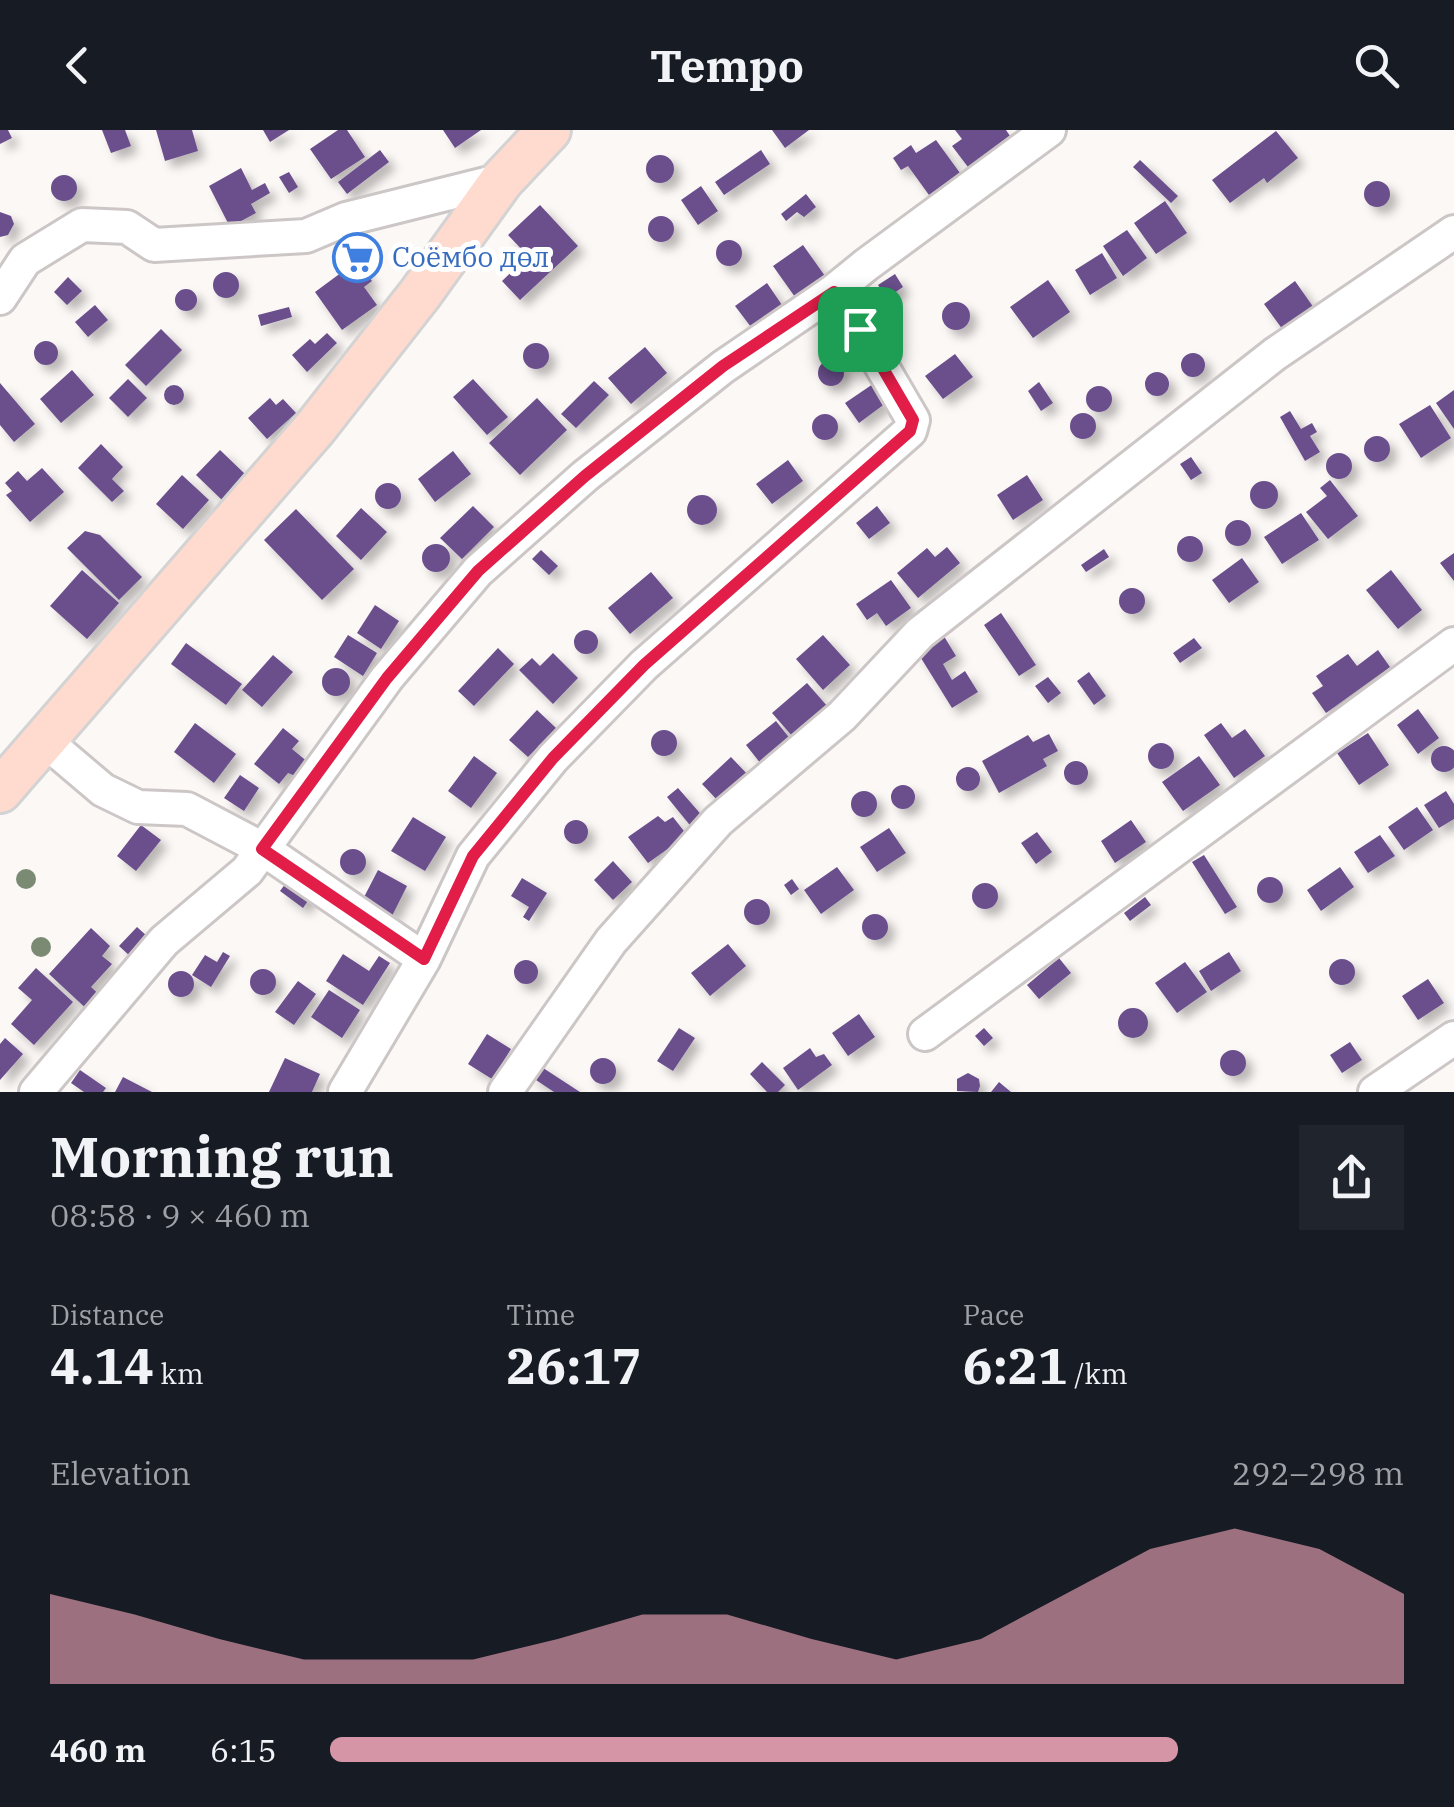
<!DOCTYPE html>
<html lang="en">
<head>
<meta charset="utf-8">
<style>
  body { margin:0; font-family:"IBM Plex Serif",serif; background:#20242c; color:#f1f3f6; height:100vh; display:flex; flex-direction:column; font-size:38px; white-space:nowrap }
  * { box-sizing:border-box; margin:0 }
  p { font-size:32px; color:#9ea1a6 }
  .icon { flex:none; width:55px; height:55px; fill:none; stroke:currentColor; stroke-width:2; stroke-linecap:round; stroke-linejoin:round }
  .map { position:relative; height:962px; overflow:hidden }
  .panel { display:flex; flex-direction:column; background:#171b24; flex:1 }
  .panel>* { flex:none }
  .pin { position:absolute; display:grid; place-items:center; width:85px; height:85px; color:#fff; margin:-42px; border-radius:20px; box-shadow:0 5px 15px #0006 }
  .round { display:grid; place-items:center; flex:none; width:105px; height:105px; border-radius:0px; background:#20242c }
  .overview { display:flex; align-items:center; justify-content:space-between; height:170px; padding:0 50px }
  h1 { font-size:55px; font-weight:700; line-height:75px }
  .figures { display:grid; grid-template-columns:repeat(3,1fr); gap:15px; height:170px; padding:10px 50px }
  .figures div { display:grid; align-content:center }
  .figures b { font-size:50px; font-weight:700 }
  .figures small { font-size:28px; font-weight:400 }
  .figures p { font-size:28px }
  .chart { height:280px; padding:20px 50px }
  .chart p { display:flex; justify-content:space-between }
  .chart svg { width:100%; height:180px; margin-top:10px; fill:#d695a7; opacity:.7 }
  ul { padding:0 50px; list-style:none; font-size:32px }
  li { display:grid; grid-template-columns:160px 120px 1fr; align-items:center; height:75px }
  li i { height:25px; border-radius:12px; background:#d695a7 }
  header { display:flex; justify-content:space-between; align-items:center; height:130px; padding:0 50px; background:#171b24; font-size:45px; font-weight:700 }
  .map>svg:first-child { display:block }
  .building { fill:#6a4f8c; filter:url(#shadow) }
  .lines { fill:none; stroke-linecap:round; stroke-linejoin:round }
  .minor-casing { stroke:#ccc7c6; stroke-width:38 }
  .major-casing { stroke:#d3d3d3; stroke-width:48 }
  .minor { stroke:#fff; stroke-width:32 }
  .major { stroke:#fedacf; stroke-width:42 }
  .tree { fill:#7b8b73 }
  .route-casing { stroke:#fff; stroke-width:20 }
  .route { stroke:#e11d48; stroke-width:12 }
  .labels { text-anchor:middle; stroke-width:10; stroke-linejoin:round; paint-order:stroke }
  .shop-label { font-size:28px; fill:#366cbe; stroke:#fff; text-anchor:start }
</style>
</head>
<body>
<header><svg class="icon" aria-label="back" viewBox="0 0 24 24"><path d="M15 5l-7 7 7 7"/></svg>Tempo<svg class="icon" aria-label="search" viewBox="0 0 24 24"><circle cx="10" cy="10" r="6"/><path d="M15 15l6 6"/></svg></header>
<div class="map">
<svg width="1454" height="962" viewBox="0 0 1454 962">
  <defs>
    <filter id="shadow"><feDropShadow dx="7" dy="7" stdDeviation="5" flood-color="#0004"/></filter>
  </defs>
  <rect width="100%" height="100%" fill="#fcf8f6"/>
  <path class="building" d="M0,0H8L12,8L0,14Z
    M102,0H125L131,16L111,23Z
    M156,0H192L198,21L165,31Z
    M263,0H289L270,12Z
    M338,0H347L365,27L331,49L310,19Z
    M443,0H481L455,18Z
    M772,0H809L785,18Z
    M955,0H1006L1010,6L968,37L952,16L962,9Z
    M1276,1L1298,28L1267,53L1264,48L1230,73L1212,50Z
    M936,10L960,43L929,65L908,36L901,40L893,28L911,15L916,23Z
    M380,20L389,32L347,64L338,52Z
    M761,20L770,34L724,65L715,52Z
    M646 39a14 14 0 1 1 28 0a14 14 0 1 1-28 0Z
    M1140,30L1178,66L1171,73L1133,37Z
    M241,38L252,60L265,53L270,63L251,74L256,83L230,97L209,56Z
    M289,42L298,57L289,63L279,47Z
    M51 58a13 13 0 1 1 26 0a13 13 0 1 1-26 0Z
    M1364 64a13 13 0 1 1 26 0a13 13 0 1 1-26 0Z
    M701,56L718,81L698,95L681,70Z
    M806,64L816,77L804,87L797,82L786,91L781,84Z
    M1165,71L1187,103L1156,124L1134,93Z
    M540,75L578,116L520,170L502,151L528,126L508,105Z
    M0,82L11,86L14,94L8,105L0,107Z
    M648 99a13 13 0 1 1 26 0a13 13 0 1 1-26 0Z
    M1127,100L1147,128L1123,146L1103,116Z
    M716 123a13 13 0 1 1 26 0a13 13 0 1 1-26 0Z
    M803,115L825,146L795,167L773,136Z
    M1102,123L1117,148L1090,165L1075,140Z
    M357,131L372,151L364,157L377,175L342,200L315,162Z
    M213 155a13 13 0 1 1 26 0a13 13 0 1 1-26 0Z
    M895,144L903,157L887,168L878,155Z
    M68,147L82,161L67,175L54,162Z
    M1048,150L1070,182L1033,208L1010,177Z
    M1295,151L1314,178L1283,200L1264,174Z
    M767,153L782,175L751,197L735,176Z
    M175 170a11 11 0 1 1 22 0a11 11 0 1 1-22 0Z
    M942 186a14 14 0 1 1 28 0a14 14 0 1 1-28 0Z
    M95,175L108,190L88,207L75,192Z
    M289,177L292,187L261,196L258,185Z
    M161,199L182,220L146,256L125,235Z
    M327,203L337,213L307,242L292,225L310,209L315,214Z
    M34 223a12 12 0 1 1 24 0a12 12 0 1 1-24 0Z
    M523 226a13 13 0 1 1 26 0a13 13 0 1 1-26 0Z
    M645,217L667,243L631,274L608,248Z
    M1181 235a12 12 0 1 1 24 0a12 12 0 1 1-24 0Z
    M955,224L973,247L943,269L925,246Z
    M818 243a13 13 0 1 1 26 0a13 13 0 1 1-26 0Z
    M72,240L94,265L61,293L40,269Z
    M1145 254a12 12 0 1 1 24 0a12 12 0 1 1-24 0Z
    M128,249L147,268L128,287L109,268Z
    M473,249L508,287L487,305L453,267Z
    M594,251L609,265L576,298L561,284Z
    M1039,252L1053,273L1041,281L1028,261Z
    M0,253L35,294L14,312L0,295Z
    M873,254L886,273L859,293L845,273Z
    M164 265a10 10 0 1 1 20 0a10 10 0 1 1-20 0Z
    M1086 269a13 13 0 1 1 26 0a13 13 0 1 1-26 0Z
    M1454,260V299L1436,273Z
    M270,268L276,275L283,269L296,283L267,309L248,288Z
    M537,268L567,300L520,345L489,313Z
    M1430,275L1451,308L1421,328L1399,294Z
    M1290,281L1301,299L1312,293L1317,302L1310,306L1320,322L1305,331L1280,287Z
    M1070 296a13 13 0 1 1 26 0a13 13 0 1 1-26 0Z
    M812 297a13 13 0 1 1 26 0a13 13 0 1 1-26 0Z
    M1364 319a13 13 0 1 1 26 0a13 13 0 1 1-26 0Z
    M101,314L123,337L112,349L124,361L112,372L78,338Z
    M220,320L246,345L222,370L196,345Z
    M453,321L471,344L435,372L418,349Z
    M1326 336a13 13 0 1 1 26 0a13 13 0 1 1-26 0Z
    M1191,327L1202,343L1191,350L1180,334Z
    M788,330L803,351L772,374L756,354Z
    M42,338L64,362L30,392L6,365L12,361L5,353L18,341L27,351Z
    M182,345L209,370L183,399L156,374Z
    M1027,345L1043,370L1013,390L997,365Z
    M1330,350L1358,386L1328,409L1306,382L1327,366L1320,358Z
    M1250 365a14 14 0 1 1 28 0a14 14 0 1 1-28 0Z
    M375 366a13 13 0 1 1 26 0a13 13 0 1 1-26 0Z
    M687 380a15 15 0 1 1 30 0a15 15 0 1 1-30 0Z
    M473,376L494,397L462,429L440,408Z
    M877,376L890,393L869,409L856,393Z
    M361,378L387,402L361,430L336,406Z
    M296,379L354,439L322,470L264,410Z
    M1301,383L1319,410L1282,434L1264,407Z
    M1225 403a13 13 0 1 1 26 0a13 13 0 1 1-26 0Z
    M85,401L100,405L142,447L119,470L67,418Z
    M1177 419a13 13 0 1 1 26 0a13 13 0 1 1-26 0Z
    M422 428a14 14 0 1 1 28 0a14 14 0 1 1-28 0Z
    M947,417L960,433L918,468L897,443L927,418L935,427Z
    M1104,419L1109,427L1086,442L1081,435Z
    M541,420L558,436L549,445L532,429Z
    M1454,423V451L1440,433Z
    M1242,428L1259,452L1229,473L1212,450Z
    M82,440L119,473L87,509L50,476Z
    M1391,440L1422,480L1398,499L1366,460Z
    M651,442L673,468L630,504L608,478Z
    M891,450L911,478L886,496L877,483L867,490L856,474Z
    M1119 471a13 13 0 1 1 26 0a13 13 0 1 1-26 0Z
    M375,475L399,491L381,519L357,503Z
    M1001,483L1036,535L1019,546L984,495Z
    M574 512a12 12 0 1 1 24 0a12 12 0 1 1-24 0Z
    M942,503L956,526L943,534L952,550L965,541L978,562L952,578L916,520Z
    M348,505L377,523L363,546L334,527Z
    M823,505L850,535L823,560L796,529Z
    M1194,508L1202,518L1180,533L1173,523Z
    M186,513L242,554L226,575L171,534Z
    M498,518L514,534L474,576L458,561Z
    M1378,520L1390,537L1326,583L1312,563L1323,556L1316,546L1348,524L1357,536Z
    M553,523L578,548L553,574L519,540L532,528L540,536Z
    M273,525L293,542L262,577L242,560Z
    M322 552a14 14 0 1 1 28 0a14 14 0 1 1-28 0Z
    M1089,542L1106,566L1094,575L1077,551Z
    M1048,547L1061,563L1048,573L1035,556Z
    M807,553L828,577L793,607L772,583Z
    M1418,579L1439,608L1418,624L1397,595Z
    M537,580L556,598L528,627L509,610Z
    M776,591L791,610L761,634L746,615Z
    M195,593L236,624L214,653L174,622Z
    M1221,593L1232,608L1245,599L1265,626L1234,648L1204,605Z
    M283,598L299,611L292,619L309,633L298,647L288,643L279,654L254,634Z
    M651 613a13 13 0 1 1 26 0a13 13 0 1 1-26 0Z
    M1368,603L1389,635L1359,655L1337,623Z
    M1049,604L1058,621L1043,629L1047,636L999,663L982,631L1028,605L1033,612Z
    M1148 626a13 13 0 1 1 26 0a13 13 0 1 1-26 0Z
    M1431 629a13 13 0 1 1 26 0a13 13 0 1 1-26 0Z
    M474,626L497,643L471,678L448,661Z
    M1199,626L1220,655L1183,681L1162,652Z
    M731,627L749,646L720,673L702,654Z
    M1064 643a12 12 0 1 1 24 0a12 12 0 1 1-24 0Z
    M956 649a12 12 0 1 1 24 0a12 12 0 1 1-24 0Z
    M240,645L259,658L244,681L224,668Z
    M891 667a12 12 0 1 1 24 0a12 12 0 1 1-24 0Z
    M678,658L705,689L693,699L667,667Z
    M1446,661L1454,674V689L1439,698L1424,675Z
    M851 674a13 13 0 1 1 26 0a13 13 0 1 1-26 0Z
    M1417,677L1433,700L1404,720L1388,697Z
    M658,686L665,692L673,687L687,705L648,733L628,707Z
    M413,687L446,707L425,741L391,721Z
    M1131,690L1146,712L1115,733L1101,711Z
    M564 702a12 12 0 1 1 24 0a12 12 0 1 1-24 0Z
    M141,695L161,710L136,741L117,726Z
    M889,698L906,723L877,742L860,717Z
    M1037,702L1052,722L1036,734L1021,713Z
    M1380,705L1395,726L1368,743L1354,722Z
    M340 732a13 13 0 1 1 26 0a13 13 0 1 1-26 0Z
    M1204,725L1237,777L1225,784L1192,732Z
    M613,731L632,752L613,770L594,750Z
    M837,737L854,760L821,784L804,760Z
    M1340,737L1354,757L1321,781L1307,760Z
    M378,740L407,756L392,786L362,771Z
    M295,741L317,758L303,778L280,761Z
    M1257 760a13 13 0 1 1 26 0a13 13 0 1 1-26 0Z
    M522,748L547,763L529,791L523,787L529,777L511,766Z
    M792,749L799,759L791,765L784,755Z
    M972 766a13 13 0 1 1 26 0a13 13 0 1 1-26 0Z
    M1145,767L1151,775L1130,791L1124,783Z
    M744 782a13 13 0 1 1 26 0a13 13 0 1 1-26 0Z
    M862 797a13 13 0 1 1 26 0a13 13 0 1 1-26 0Z
    M137,797L148,807L131,827L119,816Z
    M91,798L110,816L102,826L112,834L91,857L104,869L91,883L49,844Z
    M728,814L746,836L710,866L691,843Z
    M223,822L230,826L211,857L192,845L205,825L217,832Z
    M1229,822L1241,841L1211,861L1199,841Z
    M343,824L369,841L379,826L390,833L363,875L326,851Z
    M1059,828L1071,843L1039,869L1027,855Z
    M1329 842a13 13 0 1 1 26 0a13 13 0 1 1-26 0Z
    M514 842a12 12 0 1 1 24 0a12 12 0 1 1-24 0Z
    M1185,832L1207,862L1177,883L1155,853Z
    M36,838L73,872L34,915L11,894L32,870L18,858Z
    M250 852a13 13 0 1 1 26 0a13 13 0 1 1-26 0Z
    M168 854a13 13 0 1 1 26 0a13 13 0 1 1-26 0Z
    M1428,849L1444,873L1418,890L1402,866Z
    M298,851L316,864L294,895L275,882Z
    M329,860L360,880L342,908L311,887Z
    M1118 893a15 15 0 1 1 30 0a15 15 0 1 1-30 0Z
    M859,884L875,907L848,926L832,903Z
    M679,898L695,908L673,941L657,931Z
    M984,898L993,908L984,916L975,906Z
    M487,904L511,919L492,949L468,934Z
    M5,908L23,924L0,950V914Z
    M1350,912L1362,930L1342,943L1330,925Z
    M810,918L816,927L824,924L832,935L798,960L783,938Z
    M1220 933a13 13 0 1 1 26 0a13 13 0 1 1-26 0Z
    M590 941a13 13 0 1 1 26 0a13 13 0 1 1-26 0Z
    M285,928L320,944L312,962H269Z
    M762,932L785,955L778,962H767L750,944Z
    M537,934L580,962H554L530,946Z
    M80,940L106,958L103,962H84L71,953Z
    M968,943L979,949L980,956L978,962L957,961V949Z
    M123,947L152,962H115Z
    M999,952L1011,962H991Z"/>
  <g class="lines">
    <defs>
      <path id="minor" d="M0,168L25,130L82,95L127,97L154,115L306,106L346,89L502,50
        M44,610L103,660L138,677L187,679L263,719L424,829
        M925,904L1454,514
        M36,962L164,811L247,741L387,548L478,441L585,346L723,237L834,161
        M345,962L424,829L473,726L553,628L644,535L910,301L913,290L860,199L834,161L866,135L1049,0
        M505,962L611,811L718,691L842,586L920,503L1275,224L1454,102
        M1375,962L1454,908"/>
      <path id="major" d="M0,661L315,298L420,164L502,50L549,0"/>
    </defs>
    <use href="#minor" class="minor-casing"/>
    <use href="#major" class="major-casing"/>
    <use href="#minor" class="minor"/>
    <use href="#major" class="major"/>
  </g>
  <g class="tree">
    <circle cx="26" cy="749" r="10"/>
    <circle cx="41" cy="817" r="10"/>
  </g>
  <g class="lines">
    <defs>
      <path id="route" d="M834,162L860,199L913,290L910,301L644,535L553,628L473,726L424,829L262,719L387,548L478,441L585,346L723,236Z"/>
    </defs>
    <use href="#route" class="route-casing"/>
    <use href="#route" class="route"/>
  </g>
  <defs>
    <symbol id="supermarket-ring" viewBox="-11 -11 22 22"><circle r="9.5" fill="#fff" stroke="#3f7fe0" stroke-width="1.5"/><path d="M-6-5.5h2.5l.6 2H6L4.5 2H-2.5L-4.4-4H-6ZM-1.5 3.2a1.3 1.3 0 1 0 .1 0ZM3 3.2a1.3 1.3 0 1 0 .1 0Z" fill="#3f7fe0"/></symbol>
  </defs>
  <g fill-rule="evenodd">
    <use href="#supermarket-ring" x="330" y="100" width="55" height="55"/>
  </g>
  <g class="labels">
    <g class="shop-label">
      <text x="392" y="137">Соёмбо дөл</text>
    </g>
  </g>
</svg>
<div class="pin" style="left:860px;top:199px;background:#1e9e55"><svg class="icon" aria-label="arrive" viewBox="0 0 24 24"><path d="M6 21V4h12l-3 4 3 4H6"/></svg></div>
</div>
<section class="panel">
<div class="overview"><div><h1>Morning run</h1><p>08:58 · 9 × 460 m</p></div><a class="round"><svg class="icon" aria-label="share" viewBox="0 0 24 24"><path d="M12 15V3M7 8l5-5 5 5M5 13v7h14v-7"/></svg></a></div>
<div class="figures">
<div><p>Distance</p><b>4.14<small> km</small></b></div>
<div><p>Time</p><b>26:17</b></div>
<div><p>Pace</p><b>6:21<small> /km</small></b></div>
</div>
<div class="chart"><p><span>Elevation</span>292–298 m</p>
<svg viewBox="0 0 160 44" preserveAspectRatio="none"><path d="M0 44V22L10 27L20 33L30 38L40 38L50 38L60 33L70 27L80 27L90 33L100 38L110 33L120 22L130 11L140 6L150 11L160 22V44z"/></svg>
</div>
<ul>
<li><b>460 m</b>6:15<i style="width:79%"></i></li>
</ul>
</section>
</body>
</html>
